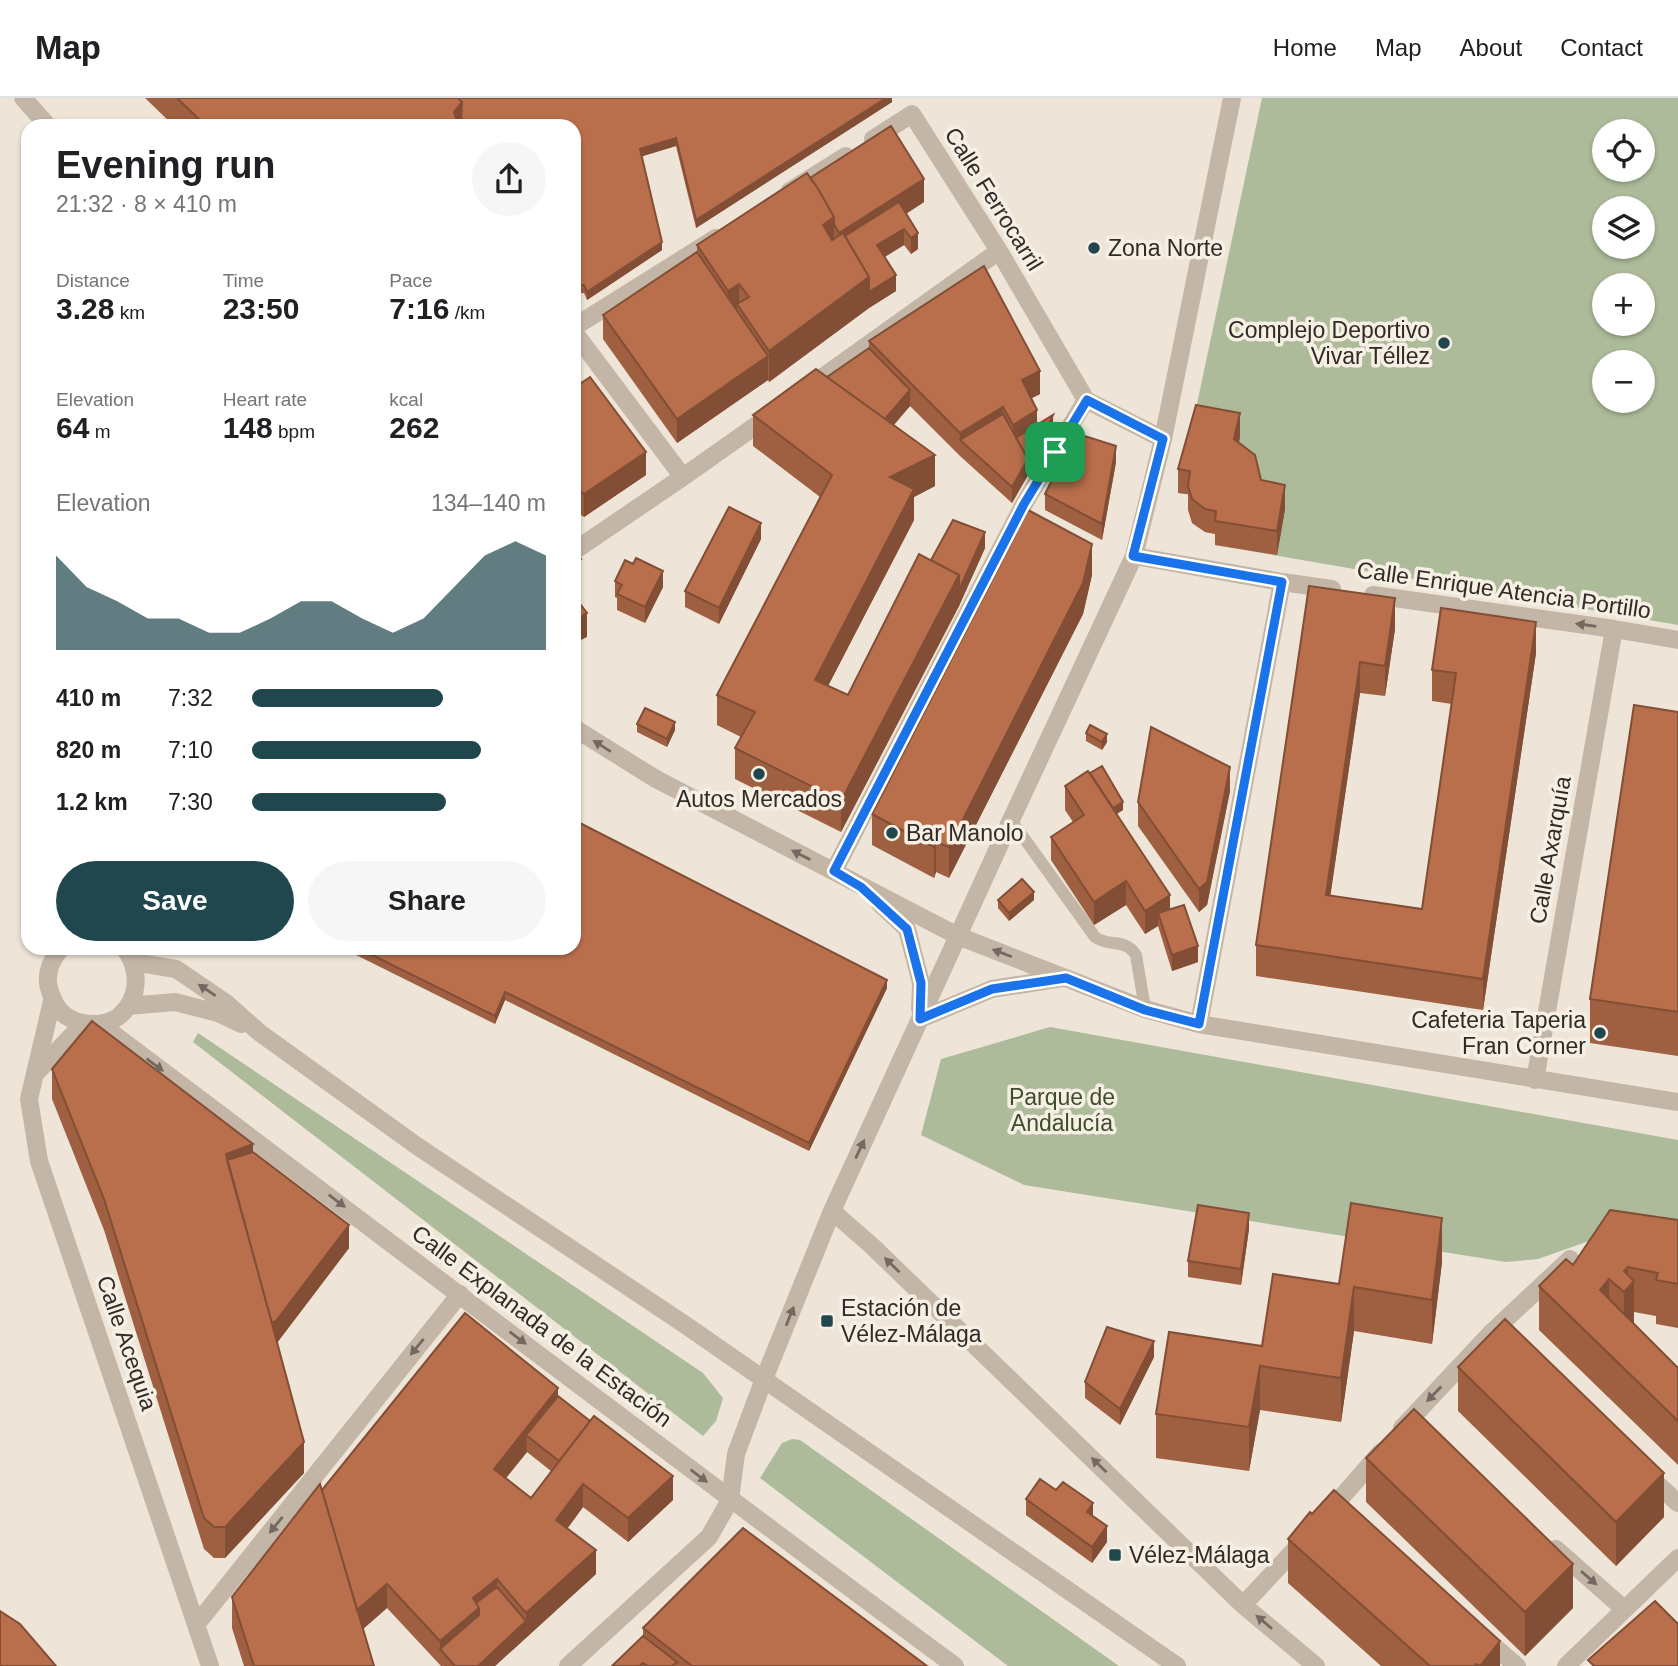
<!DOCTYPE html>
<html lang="en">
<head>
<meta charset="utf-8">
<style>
  body { margin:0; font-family:Helvetica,sans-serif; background:#f6f6f6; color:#202124; height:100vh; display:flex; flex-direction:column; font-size:26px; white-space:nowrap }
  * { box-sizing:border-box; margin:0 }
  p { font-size:23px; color:#757577 }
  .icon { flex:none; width:38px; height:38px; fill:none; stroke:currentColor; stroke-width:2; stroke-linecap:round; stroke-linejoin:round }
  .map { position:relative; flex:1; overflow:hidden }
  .side { position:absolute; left:21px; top:21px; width:560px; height:836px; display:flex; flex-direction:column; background:#fff; border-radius:21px; box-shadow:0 2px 5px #0004 }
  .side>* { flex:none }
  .controls { position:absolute; left:1592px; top:21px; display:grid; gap:14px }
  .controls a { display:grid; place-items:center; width:63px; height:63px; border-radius:50%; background:#fff; box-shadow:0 2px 5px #0004; font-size:35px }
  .pin { position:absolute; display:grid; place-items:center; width:60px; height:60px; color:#fff; margin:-30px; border-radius:14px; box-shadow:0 4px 10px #0006 }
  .round { display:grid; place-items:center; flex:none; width:74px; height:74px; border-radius:37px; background:#f6f6f6 }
  .overview { display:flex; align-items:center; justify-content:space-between; height:119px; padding:0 35px }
  h1 { font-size:38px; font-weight:800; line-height:52px }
  .stats { display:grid; grid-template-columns:repeat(3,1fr); gap:10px; height:119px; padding:7px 35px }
  .stats div { display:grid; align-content:center }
  .stats b { font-size:30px; font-weight:800 }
  .stats small { font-size:19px; font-weight:400 }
  .stats p { font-size:19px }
  .chart { height:196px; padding:14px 35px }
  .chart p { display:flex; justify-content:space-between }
  .chart svg { width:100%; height:126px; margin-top:7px; fill:#20474e; opacity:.7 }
  .cta { display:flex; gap:14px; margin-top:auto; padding:14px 35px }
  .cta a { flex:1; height:80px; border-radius:42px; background:#20474e; color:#fff; font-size:28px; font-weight:800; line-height:80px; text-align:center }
  .cta a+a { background:#f6f6f6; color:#202124 }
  ul { padding:0 35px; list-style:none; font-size:23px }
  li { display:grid; grid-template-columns:112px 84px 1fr; align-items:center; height:52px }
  li i { height:18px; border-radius:9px; background:#20474e }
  header { display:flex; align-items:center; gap:42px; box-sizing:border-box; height:98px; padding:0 35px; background:#fff; border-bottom:2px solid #e0e0e0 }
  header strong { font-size:33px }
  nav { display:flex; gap:38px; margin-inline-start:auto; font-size:24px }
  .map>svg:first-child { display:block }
  .green { fill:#adbb9a; fill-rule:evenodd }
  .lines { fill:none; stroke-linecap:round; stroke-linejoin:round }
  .service { stroke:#c4b6a6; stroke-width:12 }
  .minor { stroke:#c4b6a6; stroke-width:18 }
  .tertiary { stroke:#c4b6a6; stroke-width:18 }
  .wall { fill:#9f5f41; fill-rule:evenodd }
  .shaded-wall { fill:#824e35 }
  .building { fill:#b96f4c; stroke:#824e35; stroke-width:2 }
  .oneway { fill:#736960 }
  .route-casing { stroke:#fff; stroke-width:14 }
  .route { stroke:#1a73e8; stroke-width:9 }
  .poi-dot { fill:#20474e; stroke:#f6efe4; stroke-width:2.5 }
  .labels { text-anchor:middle; stroke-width:7; stroke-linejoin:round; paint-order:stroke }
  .street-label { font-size:23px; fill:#312a26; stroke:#f6efe4 }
  .poi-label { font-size:23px; fill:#312a26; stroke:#f6efe4; text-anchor:start }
  .park-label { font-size:23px; fill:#3e4d2c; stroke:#f6efe4 }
</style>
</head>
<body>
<header>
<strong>Map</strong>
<nav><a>Home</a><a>Map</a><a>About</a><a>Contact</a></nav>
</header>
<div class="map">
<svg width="1678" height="1568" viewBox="0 0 1678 1568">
  <rect width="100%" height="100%" fill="#eee5d8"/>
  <path class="green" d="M1262,0H1678V527L1215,447L1216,436L1205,434L1192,425L1190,397L1178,395ZM1605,33H1643V72H1605ZM1605,110H1643V149H1605ZM1605,187H1643V226H1605ZM1605,264H1643V303H1605Z
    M1050,929L1678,1042V1146L1609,1136L1538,1161L1506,1164L1024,1087L921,1037L941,961Z
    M198,935L703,1275L723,1300L716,1323L703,1338L193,944Z
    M792,1341L800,1342L1119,1568H1008L760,1380L782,1345Z"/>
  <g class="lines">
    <path class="service" d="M1011,722L1095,839C1110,850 1124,839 1136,857L1145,911"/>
    <path class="minor" d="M873,41L912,16L999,153L1086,302
      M790,93L846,58
      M574,229L716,140
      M574,234L683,379
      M806,291L999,153
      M574,453L683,379L772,316
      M1134,458L1282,484L1332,491
      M1373,497L1614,531L1678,542
      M574,630L656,681L958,838L1145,911L1199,926L1678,1004
      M834,773L1024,406L1086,302L1163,341
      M880,806L907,831L921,885L920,911
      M52,903L29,1001L39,1063L210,1568
      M920,921L992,891L1063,880
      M100,926C385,1140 668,1356 955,1568
      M1199,926L1282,484
      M35,976L83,926
      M1535,982L1614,531
      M832,1113L872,1148L1243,1507L1316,1568
      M1402,1330L1492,1234L1570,1161
      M1647,1377L1678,1405
      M1326,1417L1381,1354
      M1556,1451L1624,1511
      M1243,1507L1303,1443
      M196,1527L460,1196
      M1482,1538L1517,1568
      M568,1568L709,1439L730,1402L736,1356L764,1281L832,1113L1011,722L1134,458L1163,341L1232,0
      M1566,1568L1678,1460"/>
    <path class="tertiary" d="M23,0L48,28
      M61,850C51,862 45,875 49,890C52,901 56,911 66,918C80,928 104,929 118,919C140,902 141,871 124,850
      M133,864L176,871L226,905L260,935L417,1048L684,1226L1177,1568
      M128,908L175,904L218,915L241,926"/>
  </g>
  <path class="wall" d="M145,0H892V4L696,130L676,48L642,58L662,152L587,202L584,195L574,196V28H174Z
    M810,80L924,104L906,116L918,151L911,156L904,147L885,159L896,193L869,210L769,284L768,282L677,345L603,241V217L697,154V147Z
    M869,243L1040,296L1032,300L1037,327L1053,325L1028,377L1012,405L960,358L910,308L894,327L935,388L914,399V422L828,588L848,597L931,462L985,450L959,508L841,734L735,681V650L741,639L717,627V597L820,399L753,348V317L827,279L869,250Z
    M574,290L646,377L584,419L579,416Z
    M1240,339L1239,345L1261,382L1285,411L1277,457L1215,447V436L1205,434L1192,425L1188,412V396L1178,395V371Z
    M1116,364L1102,442L1045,412V396Z
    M761,441L719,526L685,509V493Z
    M1092,477L1083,516L949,780L936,774L934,780L872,747V716Z
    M615,483L663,489L645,525L617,512V500L615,499Z
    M1309,488L1395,531L1385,598L1360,595L1330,798L1422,811L1452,606L1432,603V572L1536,555L1483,912L1256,878V847Z
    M1678,614V958L1590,945V901Z
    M637,626L675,632L667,649L637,634Z
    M1086,635L1107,644L1102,652L1086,643Z
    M1065,688L1123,712L1117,716L1170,811L1198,864L1172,873L1158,828L1145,836L1126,807L1094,827L1051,762V739L1073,724L1065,712Z
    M1230,693L1207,807L1199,814L1138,728V704Z
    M998,802H1034L1009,823L998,810Z
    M342,850H574L887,890L809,1053L505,902L495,926Z
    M52,971L253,1054L349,1150L277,1245L304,1375L225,1460H214L204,1451L104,1132L52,1001Z
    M1678,1122V1230L1656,1226V1218L1634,1214V1226L1678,1270V1367L1539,1232V1188L1573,1167Z
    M1249,1131L1241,1187L1188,1179V1163Z
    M1442,1164L1432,1246L1354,1233L1341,1324L1260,1312L1249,1373L1156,1360V1316L1262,1248L1339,1186Z
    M1154,1259L1120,1327L1085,1300V1284Z
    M1458,1269L1664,1419L1616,1468L1458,1313Z
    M558,1298L673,1402L628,1444L583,1409L567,1431L596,1476L495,1568H441L387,1510L363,1531L374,1568H244L232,1530V1499L322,1392ZM527,1354L551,1373L531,1400L506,1380Z
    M1366,1360L1573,1510L1525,1558L1366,1404Z
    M1026,1401L1107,1444L1092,1465L1026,1417Z
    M1288,1441L1500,1568H1381L1288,1485Z
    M643,1530L927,1568H612L643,1538Z"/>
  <path class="shaded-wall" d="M886,0H892V4L696,130V122Z
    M462,4V28H454V14Z
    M676,40V48L640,59V51Z
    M924,81V104L846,154L839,142V135Z
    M834,119V150L823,127Z
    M904,131V147L877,163V147Z
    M918,135V151L911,156V140Z
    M662,144V152L587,202V194Z
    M896,177V193L869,210L769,284V253L869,179Z
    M739,186V209L737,206V218L728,224V193Z
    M768,258V282L677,345V321Z
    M1040,273V296L1022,305V282Z
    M910,292V308L877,346V330Z
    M1003,309V332L960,342V358V335Z
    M1037,312V335L1013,342V327Z
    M1240,315V339L1234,365V341Z
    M1053,317V325L1028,377V369Z
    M1116,348V364L1102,442V426Z
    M646,354V377L584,419V396Z
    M935,357V388L914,399V422L815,613V582L890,379Z
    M1028,361V377L1012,405V389Z
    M579,385V416L574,419V388Z
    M1285,387V411L1277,457V433Z
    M761,425V441L719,526V510Z
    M985,434V450L959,508L841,734V703L959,477Z
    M1092,446V477L1083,516L949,780V749Z
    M581,461V484L574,492V468Z
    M663,473V489L645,525V509Z
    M1395,500V531L1385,598V568Z
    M587,515V539L579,543V556L574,560V523Z
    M1536,524V555L1483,912V881Z
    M1360,564V595L1326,828V797Z
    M675,624V632L667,649V641Z
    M1107,636V644L1102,652V644Z
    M1230,669V693L1207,807L1199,814V791Z
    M1123,704V712L1107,721V713Z
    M936,744V774L934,780V749Z
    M1126,783V807L1094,827V804Z
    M1034,794V802L1009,823V815Z
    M1170,797V820L1158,815V828L1145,836V813Z
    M1198,848V864L1172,873V857Z
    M887,882V890L809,1053V1045Z
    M505,894V902L495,926V918Z
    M253,1046V1077L231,1084L226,1056Z
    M1249,1115V1131L1241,1187V1171Z
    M1442,1120V1164L1432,1246V1202Z
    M349,1127V1150L276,1246L270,1226Z
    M1628,1169V1189L1634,1183V1227L1624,1238V1173Z
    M1609,1181V1225L1600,1192Z
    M1354,1189V1233L1341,1324V1280Z
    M1154,1243V1259L1120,1327V1311Z
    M1260,1268V1312L1249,1373V1329Z
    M558,1290V1313L526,1337L527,1354L494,1395V1371Z
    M304,1344V1375L225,1460V1429Z
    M1664,1375V1419L1616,1468V1424Z
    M673,1378V1402L628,1444V1420Z
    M583,1386V1409L556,1446V1422Z
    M1093,1405V1421L1087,1414Z
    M1107,1428V1444L1092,1465V1449Z
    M596,1452V1476L495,1568H478L526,1523V1515Z
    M1573,1466V1510L1525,1558V1514Z
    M497,1481V1505L440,1551V1543L473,1500Z
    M387,1486V1510L355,1538V1514Z
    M1500,1543V1568H1480Z"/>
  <path class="building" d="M177,0H458L462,4L454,14L458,28H206Z
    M458,0H886L696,122L676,40L640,51L662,144L587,194L584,187L574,188V28H461L462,4Z
    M891,28L924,81L839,135L834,126V119L817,89L810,80Z
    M807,75L817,89L834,119L823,127L832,142L843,135L869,179L769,253L737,206L749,199L739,186L728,193L697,147Z
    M899,104L918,135L911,140L904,131L877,147L896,177L869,194V179L845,138Z
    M697,154L768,258L677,321L603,217Z
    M984,168L1040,273L1022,282L1037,312L1013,327L1003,309L960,335L869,243Z
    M869,250L910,292L885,321L827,279Z
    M816,271L935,357L890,379L914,391L815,582L848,597L919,456L959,477L841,703L735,650L755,614L717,597L832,377L753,317Z
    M590,279L646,354L584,396L579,392V385L574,379V290Z
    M1196,307L1240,315L1234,341L1255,357L1261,382L1285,387L1277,433L1215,423L1216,413L1205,411L1192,401L1188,388L1190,373L1178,371Z
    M1003,316L1028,361L1012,389L960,342Z
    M1053,317L1028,369V361L1016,340Z
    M1075,335L1116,348L1102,426L1045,396Z
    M574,379L579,385L574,388Z
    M729,409L761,425L719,510L685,493Z
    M1028,412L1092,446L1083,485L949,749L936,744L934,749L872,716Z
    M953,422L985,434L959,492V477L931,462Z
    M574,454L581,461L574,468Z
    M636,460L663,473L645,509L617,496L622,487L615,483L625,462L633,466Z
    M1309,488L1395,500L1385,568L1360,564L1326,797L1422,811L1456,575L1432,572L1441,510L1536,524L1483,881L1256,847Z
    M574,498L587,515L574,523Z
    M574,525L579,532L574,537Z
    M1634,607L1678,614V914L1590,901Z
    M645,610L675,624L667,641L637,626Z
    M1090,627L1107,636L1102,644L1086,635Z
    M1151,629L1230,669L1207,784L1199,791L1138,704Z
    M1102,668L1123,704L1113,710L1090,675Z
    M1088,673L1170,797L1145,813L1126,783L1094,804L1051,739L1084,717L1065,688Z
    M574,722L887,882L809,1045L505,894L495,918L358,850H574Z
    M1022,781L1034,794L1009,815L998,802Z
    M1184,807L1198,848L1172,857L1158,815Z
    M92,923L253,1046L226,1056L304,1344L225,1429H214L204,1420L104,1101L52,971Z
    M253,1054L349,1127L276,1223L272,1225L227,1062Z
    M1351,1105L1442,1120L1432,1202L1354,1189L1341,1280L1260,1268L1249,1329L1156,1316L1169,1234L1262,1248L1273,1176L1339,1186Z
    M1198,1107L1249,1115L1241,1171L1188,1163Z
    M1610,1112L1678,1122V1186L1656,1182L1658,1175L1628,1169L1624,1173L1634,1183L1624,1194L1609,1181L1600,1192L1678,1270V1323L1539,1188L1566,1161L1573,1167Z
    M465,1215L558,1290L494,1371L531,1400L594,1318L673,1378L628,1420L583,1386L556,1422L596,1452L526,1515L497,1481L473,1500L479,1510L440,1543L387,1486L357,1512L322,1392Z
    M1505,1221L1664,1375L1616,1424L1458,1269Z
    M1107,1229L1154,1243L1120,1311L1085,1284Z
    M558,1298L590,1323L559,1363L526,1337Z
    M1414,1311L1573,1466L1525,1514L1366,1360Z
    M1040,1381L1056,1392L1063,1384L1093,1405L1087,1414L1107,1428L1092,1449L1026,1401Z
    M320,1386L374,1568H254L232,1499Z
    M1334,1392L1500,1543L1480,1568L1476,1566L1475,1568H1430L1288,1441L1310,1414L1312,1416Z
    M743,1430L927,1568H692L643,1530Z
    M497,1489L526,1523L478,1568H455L440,1551L479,1517V1510L476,1505Z
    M1655,1503L1678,1526V1568H1594L1588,1562Z
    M0,1513L20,1526L56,1568H0Z
    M643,1538L677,1564L672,1568H648L643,1565L639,1568H612Z"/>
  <defs><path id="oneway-solid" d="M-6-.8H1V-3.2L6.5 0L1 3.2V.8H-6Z" transform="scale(1.75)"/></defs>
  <g class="oneway">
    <use href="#oneway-solid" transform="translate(1586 527) rotate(-172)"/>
    <use href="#oneway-solid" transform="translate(602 648) rotate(-148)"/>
    <use href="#oneway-solid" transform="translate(801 757) rotate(-153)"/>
    <use href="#oneway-solid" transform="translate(1002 855) rotate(-159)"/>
    <use href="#oneway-solid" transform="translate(207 892) rotate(-146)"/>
    <use href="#oneway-solid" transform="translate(155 967) rotate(37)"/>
    <use href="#oneway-solid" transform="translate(860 1051) rotate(-65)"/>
    <use href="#oneway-solid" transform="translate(337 1103) rotate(37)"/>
    <use href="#oneway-solid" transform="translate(892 1167) rotate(-136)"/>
    <use href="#oneway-solid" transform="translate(790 1218) rotate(-68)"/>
    <use href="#oneway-solid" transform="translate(518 1240) rotate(37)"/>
    <use href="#oneway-solid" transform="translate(417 1249) rotate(129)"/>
    <use href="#oneway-solid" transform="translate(1434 1296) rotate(134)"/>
    <use href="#oneway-solid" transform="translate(1099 1367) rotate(-136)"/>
    <use href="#oneway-solid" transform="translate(699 1378) rotate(37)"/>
    <use href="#oneway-solid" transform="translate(276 1427) rotate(129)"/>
    <use href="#oneway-solid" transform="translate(1589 1480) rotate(41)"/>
    <use href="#oneway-solid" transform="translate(1264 1524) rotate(-140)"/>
  </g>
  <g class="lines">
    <defs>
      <path id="route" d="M1087,302L1163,341L1133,458L1282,484L1199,926L1145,912L1066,880L992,891L920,921L921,885L907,831L861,789L834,773L1024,406Z"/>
    </defs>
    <use href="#route" class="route-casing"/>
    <use href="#route" class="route"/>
  </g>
  <g class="poi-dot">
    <circle cx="1094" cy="150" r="7"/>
    <circle cx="1444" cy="245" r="7"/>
    <circle cx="759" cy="676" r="7"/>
    <circle cx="892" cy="735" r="7"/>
    <circle cx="1600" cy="935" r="7"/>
    <rect x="820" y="1216" width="14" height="14" rx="3.5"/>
    <rect x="1108" y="1450" width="14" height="14" rx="3.5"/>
  </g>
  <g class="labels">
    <g class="street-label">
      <text transform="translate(994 101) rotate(58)" y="8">Calle Ferrocarril</text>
      <text transform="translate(1504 492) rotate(8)" y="8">Calle Enrique Atencia Portillo</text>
      <text transform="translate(1550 752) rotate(-80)" y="8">Calle Axarquía</text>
      <text transform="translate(542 1228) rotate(37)" y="8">Calle Explanada de la Estación</text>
      <text transform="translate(127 1245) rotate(71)" y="8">Calle Acequia</text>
    </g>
    <g class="poi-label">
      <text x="1108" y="158">Zona Norte</text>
      <text x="1430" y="240" text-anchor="end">Complejo Deportivo<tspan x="1430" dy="26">Vivar Téllez</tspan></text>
      <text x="759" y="709" text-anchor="middle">Autos Mercados</text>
      <text x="906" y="743">Bar Manolo</text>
      <text x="1586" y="930" text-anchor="end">Cafeteria Taperia<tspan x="1586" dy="26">Fran Corner</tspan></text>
      <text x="841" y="1218">Estación de<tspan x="841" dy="26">Vélez-Málaga</tspan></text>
      <text x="1129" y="1465">Vélez-Málaga</text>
    </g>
    <g class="park-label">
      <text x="1062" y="1007">Parque de<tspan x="1062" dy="26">Andalucía</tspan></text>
    </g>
  </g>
</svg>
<div class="controls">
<a><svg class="icon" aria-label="locate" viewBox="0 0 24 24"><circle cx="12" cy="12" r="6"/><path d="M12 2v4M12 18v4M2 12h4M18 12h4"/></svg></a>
<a><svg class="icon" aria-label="layers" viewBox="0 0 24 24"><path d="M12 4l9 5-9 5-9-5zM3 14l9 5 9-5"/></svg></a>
<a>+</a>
<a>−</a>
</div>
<div class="pin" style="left:1055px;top:354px;background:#1e9e55"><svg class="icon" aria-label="arrive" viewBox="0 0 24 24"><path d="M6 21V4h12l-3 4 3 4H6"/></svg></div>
<section class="side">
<div class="overview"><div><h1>Evening run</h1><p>21:32 · 8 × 410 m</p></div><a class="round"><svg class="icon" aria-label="share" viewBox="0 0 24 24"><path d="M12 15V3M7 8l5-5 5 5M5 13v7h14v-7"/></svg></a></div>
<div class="stats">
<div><p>Distance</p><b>3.28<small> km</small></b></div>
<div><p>Time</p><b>23:50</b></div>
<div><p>Pace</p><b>7:16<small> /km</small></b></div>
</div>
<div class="stats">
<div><p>Elevation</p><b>64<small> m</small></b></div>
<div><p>Heart rate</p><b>148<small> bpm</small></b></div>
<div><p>kcal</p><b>262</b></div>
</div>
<div class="chart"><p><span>Elevation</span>134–140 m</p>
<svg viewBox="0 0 160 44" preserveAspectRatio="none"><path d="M0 44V11L10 22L20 27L30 33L40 33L50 38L60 38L70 33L80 27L90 27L100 33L110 38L120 33L130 22L140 11L150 6L160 11V44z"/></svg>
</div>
<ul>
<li><b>410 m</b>7:32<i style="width:65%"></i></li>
<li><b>820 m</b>7:10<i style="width:78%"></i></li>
<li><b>1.2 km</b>7:30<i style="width:66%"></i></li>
</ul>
<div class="cta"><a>Save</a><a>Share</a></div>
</section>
</div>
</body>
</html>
